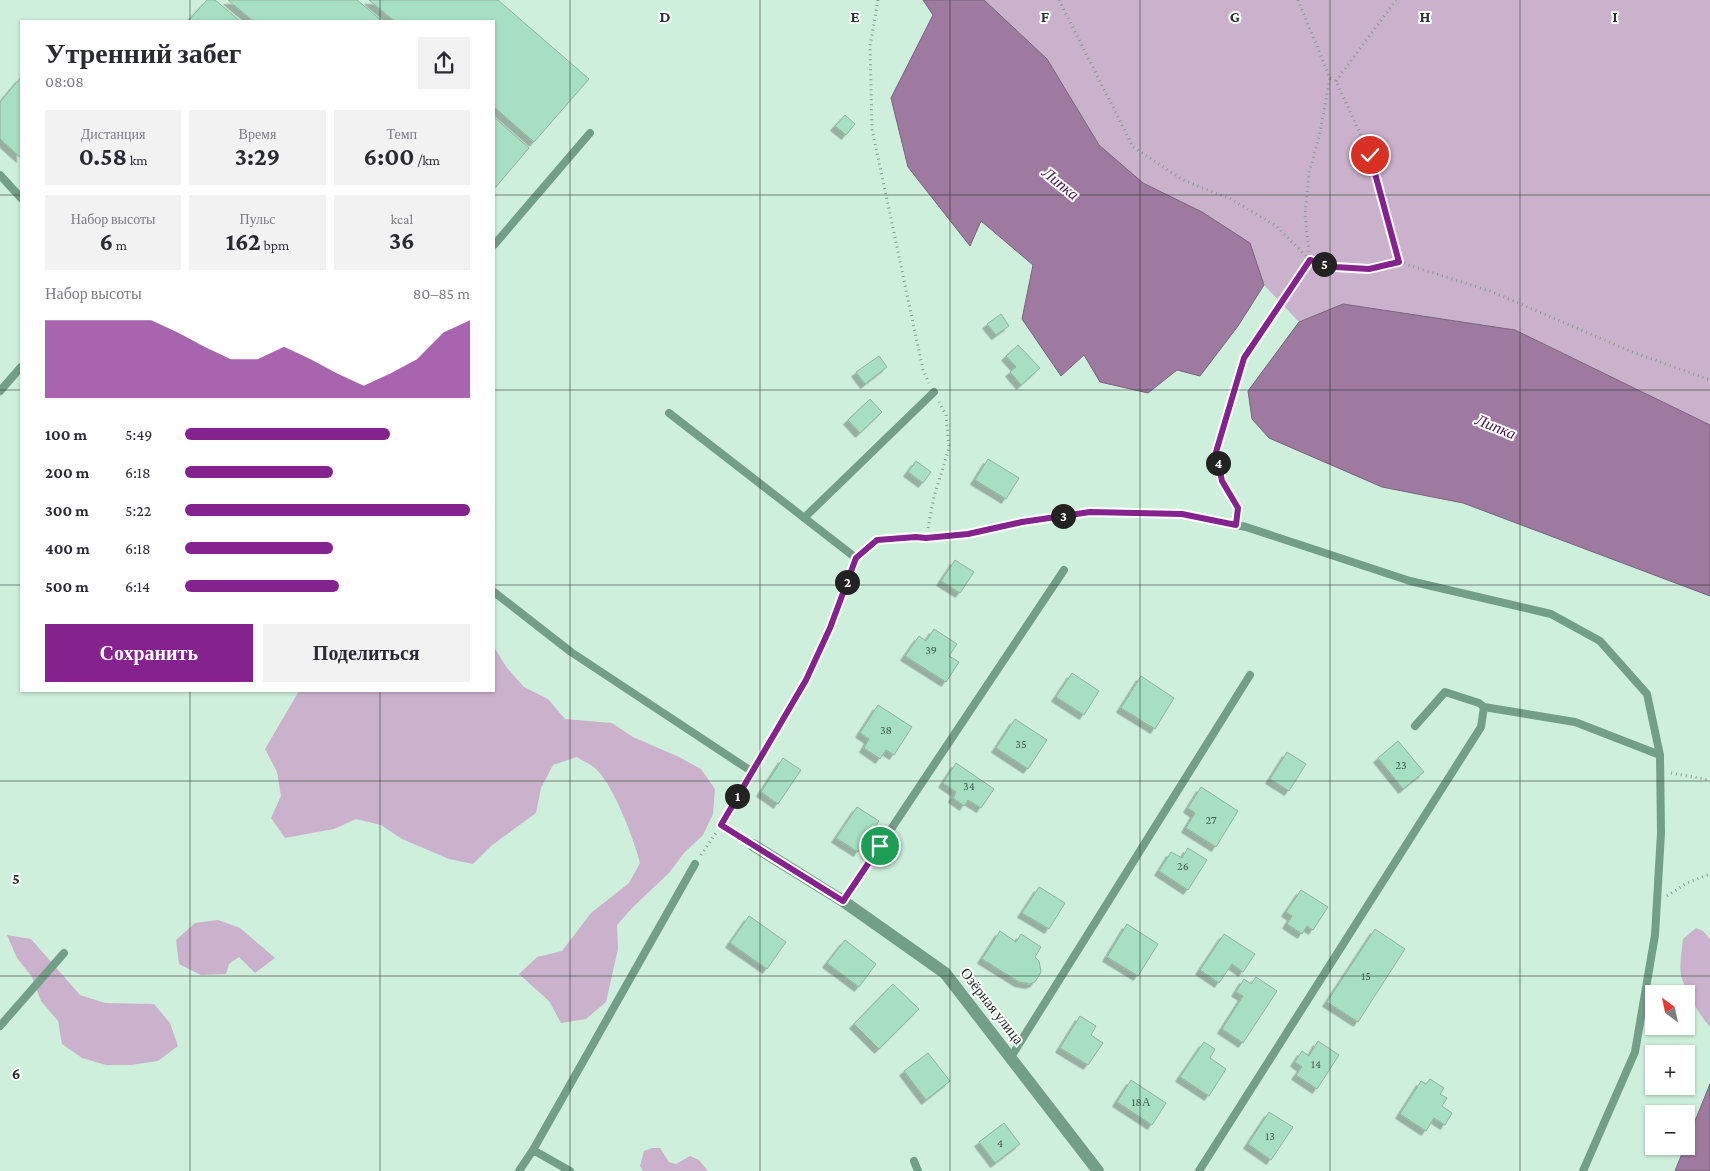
<!DOCTYPE html>
<html lang="ru">
<head>
<meta charset="utf-8">
<style>
  body { margin:0; font-family:"Crimson Pro",serif; background:#f2f2f3; color:#2b2b33; height:100vh; display:flex; flex-direction:column; font-size:19px; white-space:nowrap }
  * { box-sizing:border-box; margin:0 }
  p { font-size:16px; color:#7c7c81 }
  .icon { flex:none; width:28px; height:28px; fill:none; stroke:currentColor; stroke-width:2; stroke-linecap:round; stroke-linejoin:round }
  .map { position:relative; flex:1; overflow:hidden }
  .details { position:absolute; left:20px; top:20px; width:475px; height:672px; display:flex; flex-direction:column; background:#fff; border-radius:0px; box-shadow:0 1px 4px #0004 }
  .details>* { flex:none }
  .needle { width:32px; rotate:327deg }
  .buttons { position:absolute; left:1645px; top:985px; display:grid; gap:10px }
  .buttons a { display:grid; place-items:center; width:50px; height:50px; border-radius:0px; background:#fff; box-shadow:0 1px 4px #0004; font-size:25px }
  .pin { position:absolute; display:grid; place-items:center; width:42px; height:42px; color:#fff; margin:-21px; border:2px solid #fff; border-radius:50%; box-shadow:0 1px 5px #0007 }
  .km { position:absolute; width:25px; height:25px; margin:-12px; border-radius:50%; background:#222; color:#fff; font-size:14px; line-height:25px; text-align:center }
  .round { display:grid; place-items:center; flex:none; width:52px; height:52px; border-radius:0px; background:#f2f2f3 }
  .head { display:flex; align-items:center; justify-content:space-between; height:85px; padding:0 25px }
  h1 { font-size:28px; font-weight:700; line-height:38px }
  .figures { display:grid; grid-template-columns:repeat(3,1fr); gap:8px; height:85px; padding:5px 25px }
  .figures div { display:grid; align-content:center; border-radius:0px; background:#f2f2f3; text-align:center }
  .figures b { font-size:25px; font-weight:700 }
  .figures small { font-size:14px; font-weight:400 }
  .figures p { font-size:14px }
  .chart { height:140px; padding:10px 25px }
  .chart p { display:flex; justify-content:space-between }
  .chart svg { width:100%; height:90px; margin-top:5px; fill:#84238d; opacity:.7 }
  .action { display:flex; gap:10px; margin-top:auto; padding:10px 25px }
  .action a { flex:1; height:58px; border-radius:0px; background:#84238d; color:#fff; font-size:20px; font-weight:700; line-height:58px; text-align:center }
  .action a+a { background:#f2f2f3; color:#2b2b33 }
  ul { padding:0 25px; list-style:none; font-size:16px }
  li { display:grid; grid-template-columns:80px 60px 1fr; align-items:center; height:38px }
  li i { height:12px; border-radius:6px; background:#84238d }
  .map>svg:first-child { display:block }
  .green { fill:#cbb2cc }
  .water { fill:#9e79a0; stroke:#7a647d }
  .building { fill:#a6dfc1; stroke:#92b1a0; filter:url(#shadow) }
  .lines { fill:none; stroke-linecap:round; stroke-linejoin:round }
  .path { stroke:#839b8d; stroke-width:3; stroke-dasharray:1 4; stroke-linecap:butt }
  .service { stroke:#739f88; stroke-width:8 }
  .minor { stroke:#739f88; stroke-width:12 }
  .route-casing { stroke:#fff; stroke-width:10 }
  .route { stroke:#84238d; stroke-width:6 }
  .grid { fill:none; stroke:#25322b; stroke-width:1; stroke-opacity:0.55 }
  .labels { text-anchor:middle; stroke-width:4; stroke-linejoin:round; paint-order:stroke }
  .number-label { font-size:12px; fill:#455d50 }
  .street-label { font-size:15px; fill:#25322b; stroke:#fff }
  .water-label { font-size:16px; font-style:italic; fill:#45174a; stroke:#fff }
  .grid-label { font-size:16px; text-anchor:middle; font-weight:bold; fill:#25322b; stroke:#fff; stroke-width:4; stroke-linejoin:round; paint-order:stroke }
</style>
</head>
<body>
<div class="map">
<svg width="1710" height="1171" viewBox="0 0 1710 1171">
  <defs>
    <filter id="shadow"><feDropShadow dx="-4.5" dy="4.5" stdDeviation="0" flood-color="#0004"/></filter>
  </defs>
  <rect width="100%" height="100%" fill="#ceefdc"/>
  <path class="green" d="M984,0H1710V425L1515,330L1343,304L1299,322L1264,285L1250,243L1202,212L1143,183L1099,145L1047,59Z
    M494,647L507,668L524,687L548,699L565,719L612,723L633,737L679,757L701,769L715,789L713,814L703,835L684,853L669,873L633,907L617,925L618,949L606,1002L586,1019L561,1023L549,1001L519,974L537,957L562,951L591,913L629,883L640,863C634,839 614,787 597,770C592,765 583,761 577,757L553,765L541,788L536,813L491,846L473,864L449,859L402,839L381,825L356,819L334,829L285,838L271,818L281,796L277,772L265,749L299,691H494Z
    M218,920L240,928L275,958L255,973L239,957L229,964L226,974L201,975L179,964L176,940L195,923Z
    M1696,928L1703,931L1710,939V1026C1703,1022 1682,984 1681,975C1679,964 1682,950 1683,939Z
    M7,935L31,939L80,995L105,1003L154,1004L170,1023L178,1046L158,1061L131,1065H106L82,1058L62,1044L58,1021L41,1001L32,977L17,958Z
    M652,1148H660L669,1162L676,1164L690,1156L699,1160L708,1171H643L640,1166L644,1151Z"/>
  <path class="water" d="M923,0H984L1047,59L1099,145L1143,183L1202,212L1250,243L1264,285L1238,326L1200,376L1177,370L1148,393L1100,382L1084,355L1061,376L1022,319L1033,265L981,221L970,246L908,167L891,98L933,15Z
    M1343,304L1515,330L1710,425V596L1463,503L1382,487L1269,438L1252,419L1248,391L1299,322Z
    M1710,1084V1171H1675L1685,1146H1686V1143Z"/>
  <path class="building" d="M207,0H215L240,21H188Z
    M228,0H357L382,21H253Z
    M369,0H498L589,79L534,142L494,107V21H394Z
    M21,77V158L0,139V102Z
    M845,115L855,124L846,135L835,126Z
    M494,117L529,148L494,189Z
    M1001,314L1009,326L996,335L987,324Z
    M1018,345L1040,368L1021,385L1010,372L1016,367L1006,356Z
    M879,356L887,367L865,384L856,372Z
    M870,399L882,412L860,433L848,420Z
    M988,459L1019,478L1006,499L975,480Z
    M916,461L931,472L923,483L908,472Z
    M955,560L974,572L960,593L941,581Z
    M934,629L957,644L949,656L959,662L946,682L905,656L919,636L926,641Z
    M1072,673L1099,691L1084,715L1056,697Z
    M1141,676L1174,698L1155,729L1121,708Z
    M878,705L912,727L894,755L886,750L880,759L864,748L869,739L860,733Z
    M1015,719L1047,740L1028,769L996,748Z
    M1398,741L1424,772L1403,789L1378,758Z
    M1287,752L1306,764L1289,791L1270,779Z
    M783,758L801,770L778,804L761,792Z
    M956,763L994,789L981,808L968,800L964,806L953,798L956,792L943,783Z
    M1201,787L1238,811L1216,847L1186,828L1195,813L1188,808Z
    M857,807L879,821L858,852L836,838Z
    M1188,848L1207,860L1188,890L1159,871L1171,852L1182,858Z
    M1039,887L1065,903L1049,929L1022,913Z
    M1301,890L1328,907L1313,930L1307,926L1302,934L1287,924L1292,916L1286,912Z
    M749,916L786,942L767,969L730,943Z
    M1127,924L1158,944L1138,976L1107,957Z
    M1375,929L1405,949L1358,1022L1327,1002Z
    M1000,931L1016,942L1021,934L1041,947L1035,957L1039,961L1041,972L1035,982L1030,984L1019,982L982,959Z
    M1224,934L1255,954L1243,972L1232,964L1219,983L1200,970Z
    M845,940L876,964L859,987L827,963Z
    M1256,977L1277,991L1243,1043L1222,1029L1243,996L1236,992L1244,979L1251,984Z
    M893,984L919,1009L879,1049L854,1024Z
    M1080,1016L1096,1026L1091,1035L1103,1043L1088,1065L1060,1048Z
    M1318,1041L1339,1055L1317,1089L1296,1075L1302,1067L1295,1062L1302,1051L1309,1056Z
    M1204,1042L1215,1049L1210,1058L1226,1069L1209,1096L1180,1077Z
    M928,1053L950,1081L926,1100L904,1071Z
    M1430,1079L1444,1088L1440,1094L1447,1098L1442,1106L1452,1113L1445,1125L1434,1118L1426,1131L1400,1114L1421,1081L1426,1084Z
    M1131,1080L1166,1103L1152,1125L1117,1102Z
    M1269,1112L1293,1127L1271,1160L1248,1144Z
    M1004,1123L1020,1144L995,1163L979,1142Z"/>
  <g class="lines">
    <path class="path" d="M878,0L870,46L872,129L923,370L929,383
      M1059,0L1133,147L1183,180L1231,199L1276,226L1310,260L1243,358L1216,452L1222,481L1238,508L1237,515
      M1298,0L1330,78L1319,137L1309,173L1305,215L1310,260L1335,267L1369,269L1399,262L1490,291L1630,351L1710,380
      M1330,78L1336,81L1370,155L1399,262
      M1336,81L1396,0
      M928,528L934,497L949,448L946,415L939,402
      M1671,773L1710,780
      M731,831L742,838
      M701,855L716,833
      M1667,896L1687,883L1710,874"/>
    <path class="service" d="M0,175L21,198
      M494,245L590,133
      M0,391L21,367
      M669,413L856,558
      M804,518L934,392
      M494,592L571,652L751,771
      M1415,726L1445,692L1479,703L1484,707
      M721,825L806,680L831,627L856,558L877,540L916,537L926,538L968,534L1022,522L1090,512L1182,514L1246,527L1410,581L1551,614L1600,641L1647,694L1660,755L1661,833L1655,935L1635,1052L1583,1171
      M843,901L1064,570
      M0,1026L64,953
      M1011,1057L1250,675
      M533,1150L570,1171
      M914,1161L918,1171
      M519,1171L533,1150L695,864
      M1199,1171L1481,727L1484,707L1575,722L1660,755"/>
    <path class="minor" d="M753,845L843,901L945,973L1098,1171"/>
  </g>
  <g class="lines">
    <defs>
      <path id="route" d="M880,846L843,901L721,825L806,680L830,628L856,558L877,540L916,537L926,538L968,534L1022,522L1090,512L1182,514L1236,525L1238,508L1222,481L1216,452L1244,358L1310,260L1335,267L1369,269L1399,262L1370,155"/>
    </defs>
    <use href="#route" class="route-casing"/>
    <use href="#route" class="route"/>
  </g>
  <path class="grid" d="M190,0V21M380,0V21M570,0V1171M760,0V1171M950,0V1171M1140,0V1171M1330,0V1171M1520,0V1171M0,195H21M494,195H1710M0,390H21M494,390H1710M0,585H21M494,585H1710M190,691V1171M380,691V1171M0,781H1710M0,976H1710"/>
  <g class="labels">
    <g class="number-label">
      <text x="931" y="654">39</text>
      <text x="886" y="734">38</text>
      <text x="1021" y="748">35</text>
      <text x="1401" y="769">23</text>
      <text x="969" y="790">34</text>
      <text x="1211" y="824">27</text>
      <text x="1183" y="870">26</text>
      <text x="1366" y="980">15</text>
      <text x="1316" y="1068">14</text>
      <text x="1141" y="1106">18А</text>
      <text x="1270" y="1140">13</text>
      <text x="1000" y="1147">4</text>
    </g>
    <g class="street-label">
      <text transform="translate(992 1006) rotate(52)" y="5">Озёрная улица</text>
    </g>
    <g class="water-label">
      <text transform="translate(1061 183) rotate(39)" y="6">Липка</text>
      <text transform="translate(1496 426) rotate(22)" y="6">Липка</text>
    </g>
  </g>
  <g class="grid-label">
    <text x="665" y="22">D</text>
    <text x="855" y="22">E</text>
    <text x="1045" y="22">F</text>
    <text x="1235" y="22">G</text>
    <text x="1425" y="22">H</text>
    <text x="1615" y="22">I</text>
    <text x="16" y="884">5</text>
    <text x="16" y="1079">6</text>
  </g>
</svg>
<div class="buttons">
<a><svg class="needle" viewBox="-14 -14 28 28"><path d="M0-13l5 13h-10z" fill="#e53935"/><path d="M0 13l5-13h-10z" fill="#7c7c81"/></svg></a>
<a>+</a>
<a>−</a>
</div>
<div class="pin" style="left:880px;top:846px;background:#1e9e55"><svg class="icon" aria-label="arrive" viewBox="0 0 24 24"><path d="M6 21V4h12l-3 4 3 4H6"/></svg></div>
<div class="pin" style="left:1370px;top:155px;background:#d93025"><svg class="icon" aria-label="check" viewBox="0 0 24 24"><path d="M5 12l5 5 9-10"/></svg></div>
<b class="km" style="left:737px;top:796px">1</b>
<b class="km" style="left:847px;top:582px">2</b>
<b class="km" style="left:1063px;top:516px">3</b>
<b class="km" style="left:1218px;top:463px">4</b>
<b class="km" style="left:1324px;top:264px">5</b>
<section class="details">
<div class="head"><div><h1>Утренний забег</h1><p>08:08</p></div><a class="round"><svg class="icon" aria-label="share" viewBox="0 0 24 24"><path d="M12 15V3M7 8l5-5 5 5M5 13v7h14v-7"/></svg></a></div>
<div class="figures">
<div><p>Дистанция</p><b>0.58<small> km</small></b></div>
<div><p>Время</p><b>3:29</b></div>
<div><p>Темп</p><b>6:00<small> /km</small></b></div>
</div>
<div class="figures">
<div><p>Набор высоты</p><b>6<small> m</small></b></div>
<div><p>Пульс</p><b>162<small> bpm</small></b></div>
<div><p>kcal</p><b>36</b></div>
</div>
<div class="chart"><p><span>Набор высоты</span>80–85 m</p>
<svg viewBox="0 0 160 44" preserveAspectRatio="none"><path d="M0 44V6L10 6L20 6L30 6L40 6L50 12L60 19L70 25L80 25L90 19L100 25L110 32L120 38L130 32L140 25L150 12L160 6V44z"/></svg>
</div>
<ul>
<li><b>100 m</b>5:49<i style="width:72%"></i></li>
<li><b>200 m</b>6:18<i style="width:52%"></i></li>
<li><b>300 m</b>5:22<i style="width:100%"></i></li>
<li><b>400 m</b>6:18<i style="width:52%"></i></li>
<li><b>500 m</b>6:14<i style="width:54%"></i></li>
</ul>
<div class="action"><a>Сохранить</a><a>Поделиться</a></div>
</section>
</div>
</body>
</html>
